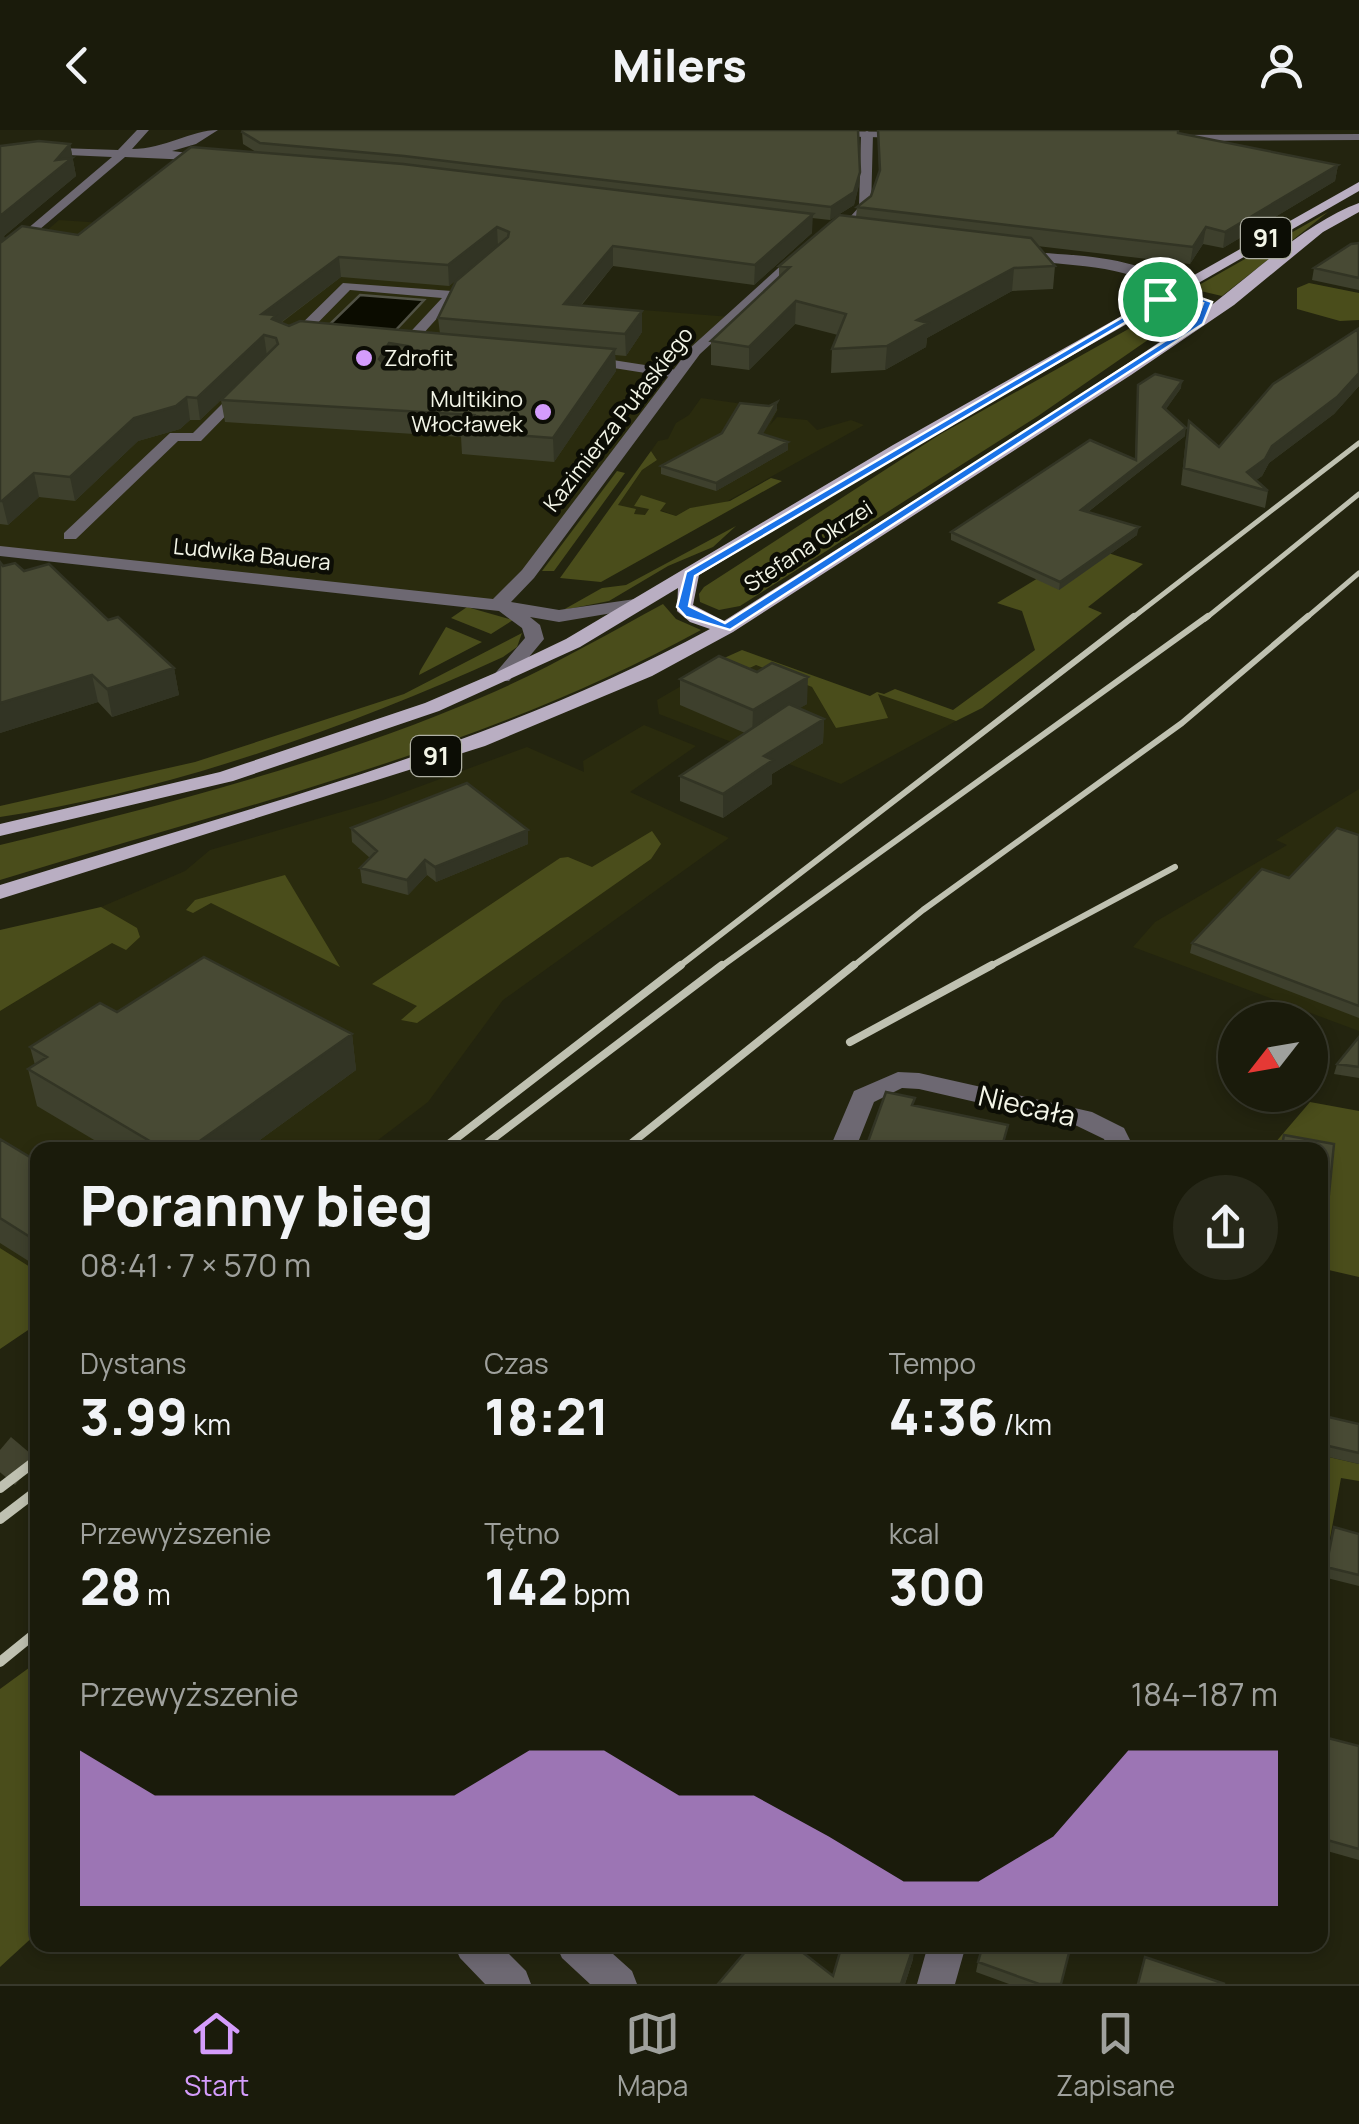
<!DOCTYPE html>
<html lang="pl">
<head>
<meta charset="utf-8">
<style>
  body { margin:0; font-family:Manrope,sans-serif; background:#272819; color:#f1f3f6; height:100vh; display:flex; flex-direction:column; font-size:38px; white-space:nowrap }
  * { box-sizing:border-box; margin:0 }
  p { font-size:32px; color:#9fa19d }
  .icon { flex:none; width:55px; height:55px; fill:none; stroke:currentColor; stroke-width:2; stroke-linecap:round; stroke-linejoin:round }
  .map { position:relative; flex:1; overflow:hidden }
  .details { position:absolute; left:30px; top:1012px; width:1298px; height:810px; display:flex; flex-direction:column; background:#1a1b0b; border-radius:20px; box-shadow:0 5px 15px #0003,0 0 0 2px #38392c }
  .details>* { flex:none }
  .needle { width:65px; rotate:239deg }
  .tools { position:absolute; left:1218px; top:872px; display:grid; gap:20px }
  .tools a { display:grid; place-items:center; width:110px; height:110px; border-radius:50%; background:#1a1b0b; box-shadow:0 5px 15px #0003,0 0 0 2px #38392c; font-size:50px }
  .pin { position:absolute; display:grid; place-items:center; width:85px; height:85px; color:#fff; margin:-42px; border:5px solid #fff; border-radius:50%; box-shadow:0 2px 10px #0007 }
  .round { display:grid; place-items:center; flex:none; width:105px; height:105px; border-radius:52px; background:#272819 }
  .head { display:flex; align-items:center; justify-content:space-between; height:170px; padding:0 50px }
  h1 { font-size:55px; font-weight:800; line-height:75px }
  .stats { display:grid; grid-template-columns:repeat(3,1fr); gap:15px; height:170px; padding:10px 50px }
  .stats div { display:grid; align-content:center }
  .stats b { font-size:50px; font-weight:800 }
  .stats small { font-size:28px; font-weight:400 }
  .stats p { font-size:28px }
  .chart { height:280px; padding:20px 50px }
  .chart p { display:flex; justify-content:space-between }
  .chart svg { width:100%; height:180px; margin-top:10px; fill:#d49cfc; opacity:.7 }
  header { display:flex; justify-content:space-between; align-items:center; height:130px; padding:0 50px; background:#1a1b0b; font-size:45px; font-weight:800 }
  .tabs { display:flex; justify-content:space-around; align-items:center; height:140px; border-top:2px solid #38392c; background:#1a1b0b; font-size:28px; color:#9fa19d }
  .tabs a { display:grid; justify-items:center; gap:5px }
  .tabs .on { color:#d49cfc }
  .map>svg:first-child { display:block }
  .built { fill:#2a2b0e }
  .green { fill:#4a4d1b }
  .water { fill:#0b0c00; stroke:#515245; stroke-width:2.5 }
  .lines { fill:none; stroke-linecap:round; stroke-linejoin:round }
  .tertiary-tunnel { stroke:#42432f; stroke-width:34; stroke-dasharray:34 18; stroke-linecap:butt }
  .pedestrian { fill:#6d6872; fill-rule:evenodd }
  .minor { fill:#6d6872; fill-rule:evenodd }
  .tertiary { fill:#6d6872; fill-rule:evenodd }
  .primary { fill:#b9aec2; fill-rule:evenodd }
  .rail-far3 { stroke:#bfc1b1; stroke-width:5 }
  .rail-far2 { stroke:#bfc1b1; stroke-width:6 }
  .rail-far1 { stroke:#bfc1b1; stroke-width:8 }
  .rail { stroke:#bfc1b1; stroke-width:10 }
  .wall { fill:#3e402d; fill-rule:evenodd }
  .shaded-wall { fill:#323424 }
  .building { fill:#484a34; stroke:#323424; stroke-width:2.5; fill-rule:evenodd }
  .route { fill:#1a73e8; stroke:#fff; stroke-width:2.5; fill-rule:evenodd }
  .poi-dot { fill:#d49cfc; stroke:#0c0d05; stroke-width:4 }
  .labels { text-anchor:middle; stroke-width:9; stroke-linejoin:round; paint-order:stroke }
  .far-poi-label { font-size:22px; fill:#f3f5e7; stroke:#0c0d05; text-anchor:start }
  .far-street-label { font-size:22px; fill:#f3f5e7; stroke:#0c0d05 }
  .shield { fill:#0c0d05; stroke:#aeafa3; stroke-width:2.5 }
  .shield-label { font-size:25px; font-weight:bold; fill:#f3f5e7 }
  .street-label { font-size:28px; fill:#f3f5e7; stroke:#0c0d05 }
</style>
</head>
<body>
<header><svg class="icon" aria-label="back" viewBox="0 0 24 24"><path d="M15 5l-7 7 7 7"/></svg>Milers<svg class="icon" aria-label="person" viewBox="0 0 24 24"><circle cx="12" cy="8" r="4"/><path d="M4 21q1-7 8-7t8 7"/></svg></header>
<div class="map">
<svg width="1359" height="1854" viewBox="0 0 1359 1854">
  <rect width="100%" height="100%" fill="#23240f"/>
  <path class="built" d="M369,73L529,171L731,187L695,221L499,474L0,421V141L59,90L221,101Z
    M701,268L778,279L770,295L777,287L807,290L817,300L851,290L864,295L724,373L690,378L676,386L652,377L646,387L628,385L617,376L642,340L657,330L651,321L658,311L668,309L676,293L689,285Z
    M733,526L812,557L836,598L876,563L956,591L841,654L659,584L657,570Z
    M644,595L696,616L630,662L729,708L503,870L428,972L365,1020H38L37,1142L0,1118V881L110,814L101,777L185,741L210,720L383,670L527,617L584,642L583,631Z
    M1359,659V901L1133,817L1155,792L1287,715L1276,710Z"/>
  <path class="green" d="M1328,82L1222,166L1192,159Z
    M1309,153L1359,163V190L1340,191L1297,179V158Z
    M1182,169L1197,176L1038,286L740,476L719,480L700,472L699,464L704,457L939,305Z
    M651,321L657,330L642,340L618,375L636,379L634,384L645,385L649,379L634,376L641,365L666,373L660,381L676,386L690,378L730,371L771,348L782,351L601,452L560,448Z
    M617,341L625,343L554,441H542Z
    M736,396L713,417L668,436L609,471L563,480L602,458L626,455Z
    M1089,417L1143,434L1088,477L1102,483L982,578L956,591L878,564L888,588L836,598L812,557L756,535L743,541L713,533L742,520L870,566L877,562L884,564L895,559L953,580L1035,520L1022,481L997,473Z
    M663,474L676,489L701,500C483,620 236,677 0,750V715C163,675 325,634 480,568C544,541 602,507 663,474Z
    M467,477L513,490L491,504L451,488Z
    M446,497L482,512L419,545L420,541Z
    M522,503L517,517L503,527C350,597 166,662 0,687V676L195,632L404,564Z
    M652,701L661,714L651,729L417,893L401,890L417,876L372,854L560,728L568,727L592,737Z
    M285,745L340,837L211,773L193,783L186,780L195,770Z
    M101,777L137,798L140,807L126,820L112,813L0,881V800Z
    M1310,972L1359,981V1147L1320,1138V1020H1269Z
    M0,1118L38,1142L37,1194L0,1219Z
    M1320,1325L1359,1334V1351L1341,1348L1323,1447Z
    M37,1532V1803L0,1837V1559Z"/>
  <path class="water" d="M360,165L424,170L393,203L327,197Z"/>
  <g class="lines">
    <path class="tertiary-tunnel" d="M0,1320L38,1352"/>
    <path class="pedestrian" d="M343,153L452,161L458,165L413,215L401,212L442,168L350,160L296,215H286V209Z
      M587,226L677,240L684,244L677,248L582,233L580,230Z
      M237,259L249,262L201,311H178L76,409H64V403L170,303H193Z"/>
    <path class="minor" d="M867,1L873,4L871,78L848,100L842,96L859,77L861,4Z
      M797,121L809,124L700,224L534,448L511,472L559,480L642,468L651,473L642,478L559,492L530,487L540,495L544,509L509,551H495L492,547L525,508L522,498L499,481L0,426V416L493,469L522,440L690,218Z
      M898,942L919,943L1092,982L1124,998L1135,1020H1109L1104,1009L1075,995L919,959L902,958L874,972L855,1020H829L854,961Z
      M928,1815H966L955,1854H917Z"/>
    <path class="tertiary" d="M137,0H149L132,19C165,19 191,0 218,0L196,14L172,21L220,27L214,31L125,27L0,133V122L112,27L0,22V16L118,20Z
      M820,1L909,2L915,5L909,8L824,6Z
      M1359,4V10L1169,11L1163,8L1169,5Z
      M1018,121C1069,126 1142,123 1181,161L1169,164C1123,131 1066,138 1013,128V122Z
      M454,1815H500L526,1841L531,1854H485L460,1828Z
      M556,1815H603L632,1841L637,1854H590L562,1828Z"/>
    <path class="primary" d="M1359,52V61L905,321L699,445L693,475L724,491C876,394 1030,300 1179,199C1235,162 1298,95 1359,73V82L1323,102L1234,175L1131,245L733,502L652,546L485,616L0,769V755C240,680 488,619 710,499L690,492L677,481L678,458L580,517L439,581L233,651L0,706V694L220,642L425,573L495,543L566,509L893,315Z"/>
    <path class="rail-far3" d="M1131,489L1359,313
      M1205,489L1359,364
      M1305,489L1359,443"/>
    <path class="rail-far2" d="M677,838L1134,486
      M719,838L1208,486
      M851,838L923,780L1182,593L1308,486
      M987,838L1175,737"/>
    <path class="rail-far1" d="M850,912L992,835
      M441,1020L681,835
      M478,1020L722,835
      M623,1020L854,835"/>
    <path class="rail" d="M0,1358L38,1329
      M0,1389L38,1360
      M0,1532L38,1501"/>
  </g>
  <path class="wall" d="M878,0L1178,3L1338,35L1335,51L1223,118L1203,114L1190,134L1037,116L1055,136L1053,159L1012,161L927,208L926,217L885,240L831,243L832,219L838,205L795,194L749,240L711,235V211L779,148V136L856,87L857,77L871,66L879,45Z
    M242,2L860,42L859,55L854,75L830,90L812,88V103L754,155L613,136L581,176L642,202L626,226L615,225L616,241L554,332L462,324L461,307L225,292L221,270L200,290H190L180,299L138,311L75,371L39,367L8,395L0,394V16L70,14L76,46L4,106L5,109L78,105L256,22L243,14ZM465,143L438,188L440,204L289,196L281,193L341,147L449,156Z
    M1359,113V160L1312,150L1314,138Z
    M1359,200V256L1334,284L1269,333L1262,346L1256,350L1268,361L1265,378L1181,355L1186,308L1219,317Z
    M1138,255L1181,258L1165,280L1185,306L1088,382L1137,405L1059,460L951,410V402L1135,329Z
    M777,280L762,304L788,320L716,361L661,344V336Z
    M0,432L3,436L24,441L108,490L174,538L179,565L112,587L98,572L0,603Z
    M680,549L807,574L799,578L824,589L823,613L772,644V654L723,688L680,671V646L745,603L680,575Z
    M351,698L528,700V714L436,752L427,745L408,765L362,753L360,738L370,728L352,712Z
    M1359,705V888L1190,823L1192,813L1289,748Z
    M117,882L352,904L356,940L246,1020H111L37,976L28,939L35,935L30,917Z
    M1359,907V948L1334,944L1337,934Z
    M0,1009L38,1032V1137L0,1113Z
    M1320,1020L1329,1064L1324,1085L1320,1084Z
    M1320,1285L1359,1294V1334L1320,1325Z
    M1334,1397L1359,1404V1456L1323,1447Z
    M1320,1606L1359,1616V1730L1320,1719Z
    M729,1815H793L833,1846L914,1815L913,1829L905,1854H718L745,1822Z
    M978,1832L1061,1854H1009L976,1842Z"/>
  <path class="shaded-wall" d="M70,14L76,46L4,106L6,112L0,118V86L56,30Z
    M1338,35L1335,51L1223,118L1225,102Z
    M860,42L859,55L854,75L830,90L831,77Z
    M813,84L812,103L754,155L755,135Z
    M497,97L498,117L449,156L448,135Z
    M1206,97L1203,114L1190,134L1193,117Z
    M613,116V136L564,195V174Z
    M339,127L341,147L264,205L262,184Z
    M1014,138L1012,161L927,208L926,217L885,240L887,216L917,190Z
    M796,171L795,194L749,240V217Z
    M642,181V202L626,226L625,204Z
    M264,205L267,226L200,290L197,268Z
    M389,213L391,235L381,251L379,229Z
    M615,219L616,241L554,332L553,308Z
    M1359,243V256L1334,284L1269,333L1262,346L1248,356L1247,342L1272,316Z
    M1182,251L1181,258L1162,285L1163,277Z
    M187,267L190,290L180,299L138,311L75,371L70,347L134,288Z
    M777,272V280L759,311V303Z
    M1186,298L1185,306L1080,388L1081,380Z
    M788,312V320L716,361V353Z
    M34,343L39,367L8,395L2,371Z
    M1139,397L1137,405L1059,460L1060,452Z
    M174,538L179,565L112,587L107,559Z
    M92,545L98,572L0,603V573Z
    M808,547L807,574L752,607L753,580Z
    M824,589L823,613L772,644V654L723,688V664L764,626Z
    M528,700V714L436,752L435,737Z
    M425,730L427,745L408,765L407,750Z
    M352,904L356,940L246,1020H187Z
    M914,1815L913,1829L905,1854H901Z"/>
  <path class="building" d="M243,0H858L860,42L854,62L831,77L404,26L260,13L242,2Z
    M878,0H1178V3L1338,35L1225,102L1206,97L1193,117L857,77L871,66L880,40Z
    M39,11L70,14L56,30L72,28L0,86V16Z
    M191,17L403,34L813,84L755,135L613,116L564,174L642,181L625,204L438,188L456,151L508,107L509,102L497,97L448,135L339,127L262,184L276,185L272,189L289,196L300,191L615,219L553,308L461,301L474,285L221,270L278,214L276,208L264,205L197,268L187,267L176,276L134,288L70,347L34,343L2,371H0V113L22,96L78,105ZM389,213L407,216L397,232L384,234L379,229Z
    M839,85L1031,108L1055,136L1014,138L917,190L928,193L887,216L832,219L846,184L796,171L749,217L711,211L790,137L779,136Z
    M1359,113V148L1314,138L1351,114Z
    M1358,199L1359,243L1337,267L1272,316L1265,329L1247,342L1268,361L1184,338L1189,291L1219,317L1273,254Z
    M1155,244L1182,251L1163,277L1186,298L1081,380L1139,397L1060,452L951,402L1090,310L1136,330L1138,255Z
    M777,272L759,303L788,312L716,353L661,336L722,303L740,273L769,276Z
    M0,432L3,436L15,433L24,441L49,434L108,490L118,487L174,538L107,559L92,545L0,573Z
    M719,526L757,542L772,533L808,547L753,580L680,549Z
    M789,574L824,589L764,626L773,630L723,664L680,646Z
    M467,653L528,700L435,737L425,730L407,750L360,738L377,721L351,698Z
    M1337,698L1359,705V876L1192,813L1262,739L1289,748Z
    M204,827L352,904L187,1020H165L28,939L47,927L30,917L100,873L117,882Z
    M1359,907V937L1337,934Z
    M886,962L915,968L912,975L1008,995L1001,1020H865Z
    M1284,1005L1334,1014L1329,1064L1320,1062V1020H1281Z
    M0,1009L38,1032V1112L0,1088Z
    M1320,1285L1359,1294V1323L1320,1314Z
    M1334,1397L1359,1404V1445L1326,1437Z
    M1320,1606L1359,1616V1719L1320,1708Z
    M751,1815H793L833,1846L842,1815H914L901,1854H718Z
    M983,1815H1071L1061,1854H1039L978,1832Z
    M1145,1827L1225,1854H1138Z"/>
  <path class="route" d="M1184,162L1212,172L1203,194L730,500L686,487L677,477L686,442L1157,167ZM1183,167L1203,173L1196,191L725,493L689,476L695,446L1162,171Z"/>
  <g class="poi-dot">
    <circle cx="364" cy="228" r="10"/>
    <circle cx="543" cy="282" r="10"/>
  </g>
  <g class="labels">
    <g class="far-poi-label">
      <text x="384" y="236">Zdrofit</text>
      <text x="523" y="277" text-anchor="end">Multikino<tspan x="523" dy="25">Włocławek</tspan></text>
    </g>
    <g class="far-street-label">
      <text transform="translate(618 289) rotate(-52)" y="8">Kazimierza Pułaskiego</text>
      <text transform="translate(808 416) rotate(-33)" y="8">Stefana Okrzei</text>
      <text transform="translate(252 424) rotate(6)" y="8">Ludwika Bauera</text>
    </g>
    <g class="shield">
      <rect x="1241" y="88" width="50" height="40" rx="8"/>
      <rect x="411" y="606" width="50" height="40" rx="8"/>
    </g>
    <g class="shield-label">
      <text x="1266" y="117">91</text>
      <text x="436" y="635">91</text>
    </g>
    <g class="street-label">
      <text transform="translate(1027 976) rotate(13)" y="10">Niecała</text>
    </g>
  </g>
</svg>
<div class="tools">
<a><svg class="needle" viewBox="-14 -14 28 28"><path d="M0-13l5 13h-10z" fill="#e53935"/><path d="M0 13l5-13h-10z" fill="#9fa19d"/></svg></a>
</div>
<div class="pin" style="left:1160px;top:169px;background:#1e9e55"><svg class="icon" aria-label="arrive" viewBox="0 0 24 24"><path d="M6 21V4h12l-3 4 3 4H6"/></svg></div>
<section class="details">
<div class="head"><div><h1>Poranny bieg</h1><p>08:41 · 7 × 570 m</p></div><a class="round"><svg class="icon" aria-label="share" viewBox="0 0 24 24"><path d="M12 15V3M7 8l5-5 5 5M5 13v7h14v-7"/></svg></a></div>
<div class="stats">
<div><p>Dystans</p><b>3.99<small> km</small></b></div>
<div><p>Czas</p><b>18:21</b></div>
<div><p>Tempo</p><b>4:36<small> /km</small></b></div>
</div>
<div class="stats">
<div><p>Przewyższenie</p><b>28<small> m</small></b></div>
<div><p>Tętno</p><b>142<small> bpm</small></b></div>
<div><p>kcal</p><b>300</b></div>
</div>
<div class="chart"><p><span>Przewyższenie</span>184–187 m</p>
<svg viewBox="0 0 160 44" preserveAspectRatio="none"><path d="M0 44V6L10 17L20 17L30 17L40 17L50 17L60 6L70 6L80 17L90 17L100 27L110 38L120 38L130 27L140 6L150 6L160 6V44z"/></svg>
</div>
</section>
</div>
<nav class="tabs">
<a class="on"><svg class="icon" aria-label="home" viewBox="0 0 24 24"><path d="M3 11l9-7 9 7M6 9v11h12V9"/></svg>Start</a>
<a><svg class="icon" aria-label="map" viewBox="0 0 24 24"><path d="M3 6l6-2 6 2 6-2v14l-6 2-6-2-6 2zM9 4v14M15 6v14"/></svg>Mapa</a>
<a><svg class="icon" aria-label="saved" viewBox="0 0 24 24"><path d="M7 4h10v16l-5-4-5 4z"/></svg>Zapisane</a>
</nav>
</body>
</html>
